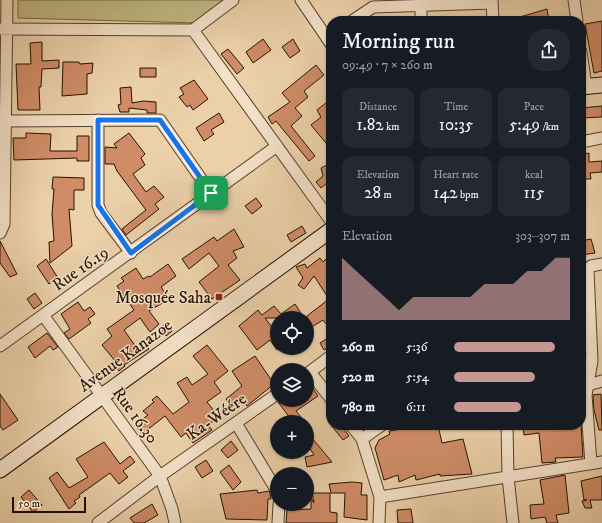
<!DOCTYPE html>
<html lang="en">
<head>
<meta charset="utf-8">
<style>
  body { margin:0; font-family:"IM FELL DW Pica",serif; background:#242831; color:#f1f3f6; height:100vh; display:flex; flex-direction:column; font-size:15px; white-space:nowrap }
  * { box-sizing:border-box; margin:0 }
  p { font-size:13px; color:#9ea1a6 }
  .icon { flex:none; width:22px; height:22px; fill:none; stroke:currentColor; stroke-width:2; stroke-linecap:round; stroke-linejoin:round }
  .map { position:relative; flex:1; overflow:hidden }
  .side { position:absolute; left:326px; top:16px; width:260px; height:414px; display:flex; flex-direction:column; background:#171b24; border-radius:16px; box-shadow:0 1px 3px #0004 }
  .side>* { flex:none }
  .buttons { position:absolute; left:270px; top:311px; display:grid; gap:8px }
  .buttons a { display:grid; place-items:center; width:44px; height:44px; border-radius:50%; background:#171b24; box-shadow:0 1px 3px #0004; font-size:20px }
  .scale { position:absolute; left:12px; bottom:10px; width:74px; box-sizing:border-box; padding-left:4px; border:2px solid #261100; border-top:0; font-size:11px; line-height:14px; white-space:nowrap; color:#261100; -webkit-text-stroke:3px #f2e0c7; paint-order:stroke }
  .pin { position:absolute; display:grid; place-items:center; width:34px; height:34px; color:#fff; margin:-17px; border-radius:8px; box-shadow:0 2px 6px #0006 }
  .round { display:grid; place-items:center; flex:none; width:42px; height:42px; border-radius:16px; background:#242831 }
  .summary { display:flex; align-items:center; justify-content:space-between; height:68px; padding:0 16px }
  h1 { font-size:22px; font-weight:600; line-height:30px }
  .stats { display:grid; grid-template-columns:repeat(3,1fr); gap:6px; height:68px; padding:4px 16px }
  .stats div { display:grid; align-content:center; border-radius:10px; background:#242831; text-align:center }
  .stats b { font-size:17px; font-weight:600 }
  .stats small { font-size:11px; font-weight:400 }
  .stats p { font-size:11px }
  .chart { height:112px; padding:8px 16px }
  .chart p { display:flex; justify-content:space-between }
  .chart svg { width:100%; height:72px; margin-top:4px; fill:#c59692; opacity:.7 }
  ul { padding:0 16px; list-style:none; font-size:13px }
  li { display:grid; grid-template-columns:64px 48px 1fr; align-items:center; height:30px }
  li i { height:10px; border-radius:5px; background:#c59692 }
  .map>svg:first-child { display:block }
  .green { fill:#bfb983; stroke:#726542 }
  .building { fill:#cf8c67; stroke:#261100 }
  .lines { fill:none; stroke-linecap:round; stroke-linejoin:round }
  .street-casing { stroke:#57412a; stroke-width:13 }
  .secondary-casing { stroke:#261100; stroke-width:17 }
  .street { stroke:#f2e0c7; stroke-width:11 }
  .secondary { stroke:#f2e0c7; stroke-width:15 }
  .route-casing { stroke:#fff; stroke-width:8 }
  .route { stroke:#1a73e8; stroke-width:5 }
  .poi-dot { fill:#8f2418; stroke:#f2e0c7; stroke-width:1.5 }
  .labels { text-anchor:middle; stroke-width:3; stroke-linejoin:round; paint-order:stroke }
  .street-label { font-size:17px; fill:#261100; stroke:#f2e0c7 }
  .poi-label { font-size:17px; fill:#261100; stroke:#f2e0c7; text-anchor:end }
</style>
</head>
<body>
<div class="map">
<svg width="602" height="523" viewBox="0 0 602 523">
  <rect width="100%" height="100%" fill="#ebd0a9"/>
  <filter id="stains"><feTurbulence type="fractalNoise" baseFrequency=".005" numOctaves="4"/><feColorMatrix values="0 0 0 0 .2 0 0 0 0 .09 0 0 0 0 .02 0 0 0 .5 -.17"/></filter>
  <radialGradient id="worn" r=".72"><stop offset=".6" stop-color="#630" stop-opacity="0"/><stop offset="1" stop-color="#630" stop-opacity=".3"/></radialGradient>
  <path class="green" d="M18,0H225L197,23L18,18Z"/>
  <path class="building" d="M547,9L549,21H513V19Z
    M602,21V71L594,73L585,24Z
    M263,39L271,50L253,63L246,52Z
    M293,39L300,51L290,58L282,47Z
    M42,42V61L59,60V68L42,69L41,87H39L40,110H18L16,64H31L30,43Z
    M228,49L244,68L237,74L221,54Z
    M63,62H79L80,64L93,63L92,73L87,74V94L62,96Z
    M316,65L324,75L304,91L308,97L295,108L302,116L291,126L315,156L309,161L276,121L272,124L268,117L290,102L282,93Z
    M140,68H156V77H140Z
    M194,80L208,99L193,110L190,105L187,107L179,97L184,94L180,88Z
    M131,87L132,103L143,101L156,102V113H147V110L129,108V112H120L118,105L121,104L120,88Z
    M331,99V149L311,125L321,117L317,110Z
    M602,106V117L581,118V108Z
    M219,113L224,122L211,130L214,134L204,141L196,128Z
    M26,133L51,134L50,151H77V136H89V161H77V158L14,160L13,138H26Z
    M129,133L145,154L141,158L145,165L133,174L146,192L154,186L164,197L155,204L159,209L126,235L122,229L146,210L117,171L114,164H105V147L117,148L114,144Z
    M589,153V162L602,161V172L590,173L591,179H581V155Z
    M329,164L331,180L321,188L316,182L323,176L321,168Z
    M53,177L84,178V190H74V210L69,209L72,246L50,263L49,242L54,241L52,214L54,189H52Z
    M256,198L262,206L252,214L245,206Z
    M302,226L306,233L291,242L287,235Z
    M234,229L244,247L233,251L237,258L228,265L240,280L212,299L199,282L219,266L209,253L189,269L182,259L214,237L217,241Z
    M591,239L595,253L581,255V241Z
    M0,241L17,274L10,277L0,263Z
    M331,254V330L323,320L307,330V316L329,299L314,276L304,289L298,285L303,278L296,267L305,264L307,268L320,258L323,262Z
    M46,259L58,278L49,284L37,266Z
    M168,264L176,276L161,287L169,299L149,311L159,324L150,332L140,318L124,330L136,347L143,341L149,349L124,365L125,366L119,371L114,364L116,362L102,345L112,336L107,329L134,310L117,286L124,281L121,278L136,268L143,279L149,276L150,277Z
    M35,293L42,303L34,309L27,299Z
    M78,302L84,311L90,307L95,314L88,319L91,323L69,339L64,333L70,329L61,314Z
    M295,304L304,318H265L277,334V350L270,340L257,350L239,326L258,310L262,315L274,306L281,314Z
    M166,323L172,331L166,336L160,328Z
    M47,333L58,347L53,350L50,346L35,358L28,347Z
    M331,336V346L324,350L320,343Z
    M207,345L228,371L214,382L221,392L207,402L219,417L208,425L212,430L193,443L186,433L181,437L165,416L142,434L135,425L148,415L143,411L154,402L152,400L157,396L173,414L189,402L177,383L187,377L192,385L208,374L193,356Z
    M255,356L274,384L247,406L243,401L233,408L226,399L242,386L232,371Z
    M312,387L318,396L296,411L305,422H293L278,402L281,400H307V391Z
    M0,394L18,420L3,430L0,426Z
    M601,394L602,430H599L594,410L593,395Z
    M331,425H341L349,436L343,440Z
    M408,425H438L442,443L463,439L472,474L440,476V474L416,480L415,475L399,482L398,475L384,480L375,448L379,440L390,434L389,431L402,429V427Z
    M523,425H581L583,457L555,458L556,462L542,463L539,433L524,435Z
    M307,432L332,462L307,467L305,457L314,455L307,444Z
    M231,441L238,450L228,458L221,450Z
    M104,442L120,464L130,456L135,462L123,471L128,477L119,484L110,473L79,495L80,497L74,501L76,503L69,509L49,478L57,472L69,488L88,477L76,459Z
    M206,460L213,471L202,478L195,467Z
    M229,465L241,482L233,490L220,472Z
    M565,475L569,513L556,515L558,523H547L545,517L531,519L530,505L544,504L540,480Z
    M602,476V500H590L592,508H585L582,501L587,500H584L581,481Z
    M352,482L362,483L361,495H367V520L344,517L345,493H331L329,484Z
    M29,490L42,505L33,512L21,497Z
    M257,490L258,493L269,491L270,493L271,499H268L267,520L226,519L220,494Z
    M312,493H330V512L337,513V523H286L287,510L311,509V498L314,503Z
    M152,504L158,515L144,523H134L130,518Z
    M411,509L413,523H398L397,510Z"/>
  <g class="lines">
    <defs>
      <path id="street" d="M301,0L331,44
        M492,0L493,21
        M574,0L577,21
        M352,21L373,7L492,3
        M421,21V6
        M0,29L193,30L233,0
        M193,30L331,221
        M581,52L586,86
        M98,120V205L101,213L131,253
        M5,121L160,120L211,193
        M581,142L602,138
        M0,233L4,224L7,0
        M43,315L160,476L172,509L175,523
        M0,346L277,146
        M592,361L588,270L591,266L602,264
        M581,363L592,361L586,395L591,464
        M310,372L331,399
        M307,374L331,356
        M588,385L602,381
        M236,423L277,491
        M351,425L362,439L380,497L379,523
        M507,425L508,477L513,523
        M362,439L382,425
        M380,497L602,462
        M98,523L160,476L277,394
        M278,523L279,504"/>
      <path id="secondary" d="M581,87L602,85
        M0,470L331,230"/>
    </defs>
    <use href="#street" class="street-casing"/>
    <use href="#secondary" class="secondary-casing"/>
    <use href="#street" class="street"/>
    <use href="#secondary" class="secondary"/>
  </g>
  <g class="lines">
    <defs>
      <path id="route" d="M98,120H160L211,193L131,253L98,205Z"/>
    </defs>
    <use href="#route" class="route-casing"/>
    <use href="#route" class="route"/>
  </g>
  <rect class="poi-dot" x="215" y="293" width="8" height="8" rx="2"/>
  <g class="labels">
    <g class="street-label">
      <text transform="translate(80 268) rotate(-35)" y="6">Rue 16.19</text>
      <text transform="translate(125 355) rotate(-36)" y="6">Avenue Kanazoe</text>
      <text transform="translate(136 415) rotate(54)" y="6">Rue 16.30</text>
      <text transform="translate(216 416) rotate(-35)" y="6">Ka-Wéére</text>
    </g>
    <g class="poi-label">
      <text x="211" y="303">Mosquée Saha</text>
    </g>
  </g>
  <rect width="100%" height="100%" filter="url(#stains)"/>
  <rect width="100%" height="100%" fill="url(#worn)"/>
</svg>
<div class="buttons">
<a><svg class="icon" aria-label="locate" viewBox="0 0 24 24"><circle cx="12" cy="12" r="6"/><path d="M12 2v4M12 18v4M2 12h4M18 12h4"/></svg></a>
<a><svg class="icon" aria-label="layers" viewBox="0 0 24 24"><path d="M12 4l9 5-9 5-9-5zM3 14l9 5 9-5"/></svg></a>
<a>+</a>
<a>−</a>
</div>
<div class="scale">50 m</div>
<div class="pin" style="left:211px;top:193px;background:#1e9e55"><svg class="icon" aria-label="arrive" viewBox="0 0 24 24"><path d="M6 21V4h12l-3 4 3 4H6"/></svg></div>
<section class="side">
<div class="summary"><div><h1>Morning run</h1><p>09:49 · 7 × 260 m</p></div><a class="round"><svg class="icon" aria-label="share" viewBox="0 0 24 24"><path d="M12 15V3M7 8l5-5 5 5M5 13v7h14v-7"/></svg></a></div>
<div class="stats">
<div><p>Distance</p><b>1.82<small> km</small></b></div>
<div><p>Time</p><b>10:35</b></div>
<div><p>Pace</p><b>5:49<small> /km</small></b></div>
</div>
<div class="stats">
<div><p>Elevation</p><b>28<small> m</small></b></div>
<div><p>Heart rate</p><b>142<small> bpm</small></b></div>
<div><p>kcal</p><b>115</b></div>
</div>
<div class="chart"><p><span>Elevation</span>303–307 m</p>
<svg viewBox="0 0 160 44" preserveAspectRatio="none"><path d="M0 44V6L10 14L20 22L30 30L40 38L50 30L60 30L70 30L80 30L90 30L100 22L110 22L120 22L130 14L140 14L150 6L160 6V44z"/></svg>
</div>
<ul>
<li><b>260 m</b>5:36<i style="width:87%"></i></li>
<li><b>520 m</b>5:54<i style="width:70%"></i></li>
<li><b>780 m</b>6:11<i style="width:58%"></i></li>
</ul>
</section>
</div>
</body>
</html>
